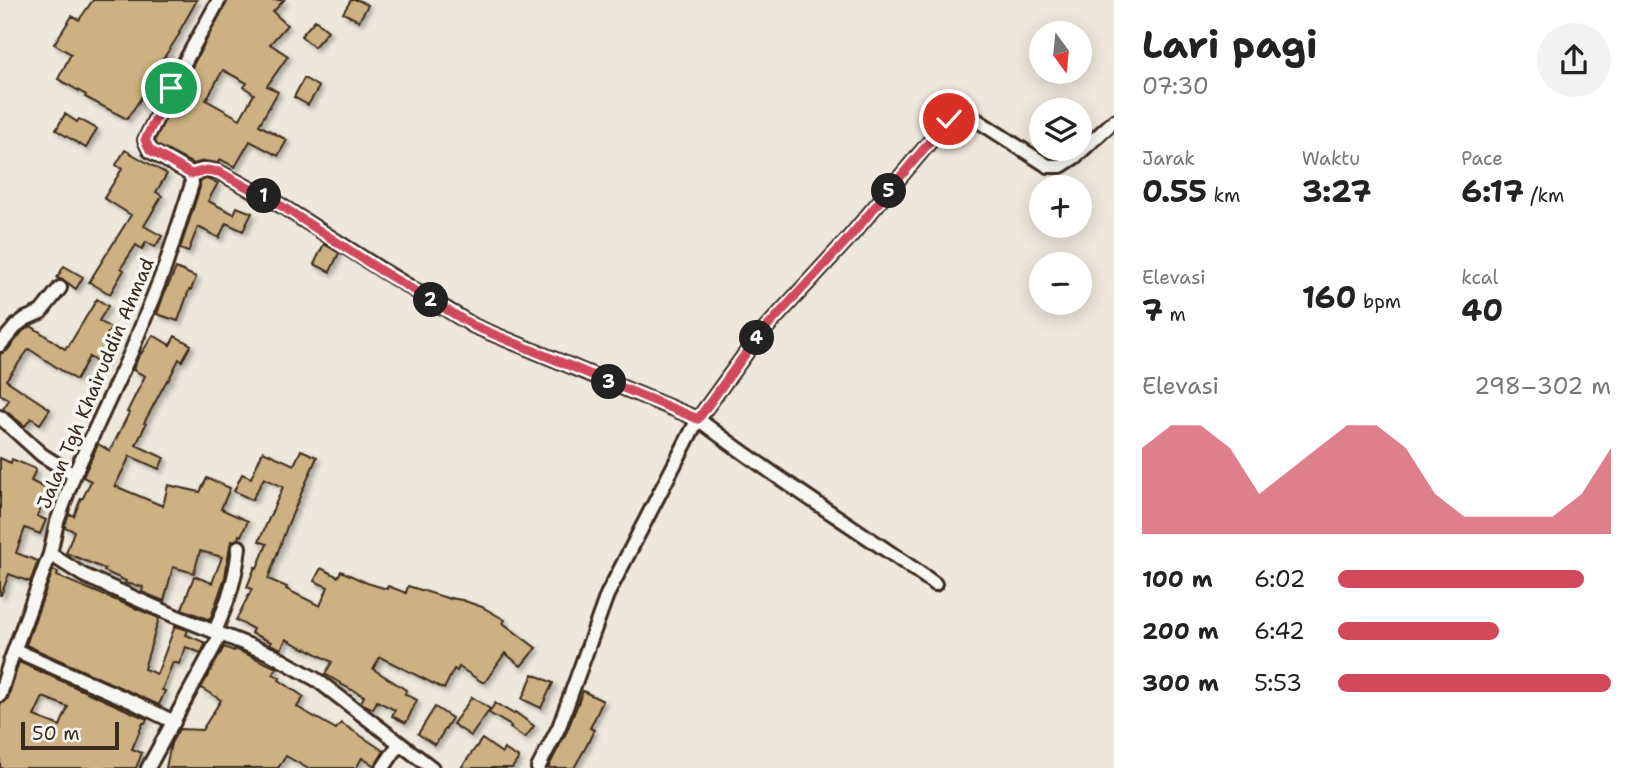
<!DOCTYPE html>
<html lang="id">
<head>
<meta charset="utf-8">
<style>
  body { margin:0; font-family:"Shantell Sans",sans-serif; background:#f2f2f2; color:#222; height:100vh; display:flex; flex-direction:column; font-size:26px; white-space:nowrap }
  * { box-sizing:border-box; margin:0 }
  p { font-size:23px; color:#767676 }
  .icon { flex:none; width:38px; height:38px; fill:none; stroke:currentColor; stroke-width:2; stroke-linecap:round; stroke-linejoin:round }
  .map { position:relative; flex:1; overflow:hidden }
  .side { display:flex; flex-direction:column; background:#fff; width:525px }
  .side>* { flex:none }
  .needle { width:46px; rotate:165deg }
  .buttons { position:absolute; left:1029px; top:21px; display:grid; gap:14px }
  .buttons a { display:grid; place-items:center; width:63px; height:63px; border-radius:50%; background:#fff; box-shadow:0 4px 18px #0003; font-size:35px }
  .scale { position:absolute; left:21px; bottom:18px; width:98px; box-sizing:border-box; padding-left:7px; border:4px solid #3b2a1e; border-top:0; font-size:19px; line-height:24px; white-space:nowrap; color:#3b2a1e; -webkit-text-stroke:5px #f6f6f2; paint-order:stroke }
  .pin { position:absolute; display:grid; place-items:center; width:60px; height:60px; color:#fff; margin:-30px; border:4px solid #fff; border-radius:50%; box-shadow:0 2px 7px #0007 }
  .km { position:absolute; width:35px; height:35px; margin:-18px; border-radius:50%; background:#222; color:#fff; font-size:19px; line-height:35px; text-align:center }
  .round { display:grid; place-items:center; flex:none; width:74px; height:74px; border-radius:37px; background:#f2f2f2 }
  .summary { display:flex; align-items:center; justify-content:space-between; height:119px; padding:0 28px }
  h1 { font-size:38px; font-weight:700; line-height:52px }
  .figures { display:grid; grid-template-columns:repeat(3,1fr); gap:10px; height:119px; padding:7px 28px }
  .figures div { display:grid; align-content:center }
  .figures b { font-size:30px; font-weight:700 }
  .figures small { font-size:19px; font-weight:400 }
  .figures p { font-size:19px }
  .chart { height:196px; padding:14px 28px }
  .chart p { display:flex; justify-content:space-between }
  .chart svg { width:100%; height:126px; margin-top:7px; fill:#d1495b; opacity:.7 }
  ul { padding:0 28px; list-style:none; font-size:23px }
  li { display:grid; grid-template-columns:112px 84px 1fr; align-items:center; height:52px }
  li i { height:18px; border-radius:9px; background:#d1495b }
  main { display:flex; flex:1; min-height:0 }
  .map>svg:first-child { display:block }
  .building { fill:#cdb182; stroke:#3b2a1e; stroke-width:2; fill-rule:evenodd; filter:url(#shadow) }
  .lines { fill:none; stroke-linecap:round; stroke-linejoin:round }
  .minor-casing { stroke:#3b2a1e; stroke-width:18 }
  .minor { stroke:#f6f6f2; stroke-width:12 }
  .route-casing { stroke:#fff; stroke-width:14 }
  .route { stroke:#d1495b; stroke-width:9 }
  .labels { text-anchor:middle; stroke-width:7; stroke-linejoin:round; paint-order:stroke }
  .street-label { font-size:19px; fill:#3b2a1e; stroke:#f6f6f2 }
</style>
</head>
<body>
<main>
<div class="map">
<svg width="1114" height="768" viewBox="0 0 1114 768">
  <defs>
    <filter id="shadow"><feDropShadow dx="3.5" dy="3.5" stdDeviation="2" flood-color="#0004"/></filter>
  </defs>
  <rect width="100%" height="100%" fill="#eee8dc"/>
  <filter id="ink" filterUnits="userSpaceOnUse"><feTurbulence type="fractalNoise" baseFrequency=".0143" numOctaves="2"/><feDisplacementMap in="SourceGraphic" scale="14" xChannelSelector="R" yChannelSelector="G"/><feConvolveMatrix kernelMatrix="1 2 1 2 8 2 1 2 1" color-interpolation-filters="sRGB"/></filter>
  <g filter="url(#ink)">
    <path class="building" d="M93,0H197L179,32L180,33L156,70L158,71L145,92L127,119L85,97L86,95L58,79L71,54L54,44L72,16L79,20Z
      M228,0H284L273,12L287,25L270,44L288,56L267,86L278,92L259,125L287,140L278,156L250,141L235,167L220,159L218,163L204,161L193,164L157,145L155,140L179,91ZM223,70L247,83L244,87L254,94L240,119L206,100Z
      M351,0H358L368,5L359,21L343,13Z
      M315,20L328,31L314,47L301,36Z
      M304,78L319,87L308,105L294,97Z
      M65,114L77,122L79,119L97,129L86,148L56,130Z
      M125,150L167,174L156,192L162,196L144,226L162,236L155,247L146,242L142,249L136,245L121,268L124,270L110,294L89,282L131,215L104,198L122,169L116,165Z
      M206,179L218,183L208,201L234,214L237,207L252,213L243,231L226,223L219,238L198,227L188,252L180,249L200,187V181Z
      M324,244L339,253L330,272L314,264Z
      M64,266L83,277L76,289L65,281L57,278Z
      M176,268L196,277L191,290H189L178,321L157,314L167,286H168Z
      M97,299L108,306L99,321L111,328L102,344L111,349L102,365L89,357L76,380L29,349L6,380L50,409L40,424L31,418L25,426L3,409L9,400L0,394V354L7,351L23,331L31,326L65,349L67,346L68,347Z
      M153,335L170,345L175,336L191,345L182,361L179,359L168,381L167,380L144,423L146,424L136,445L164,458L159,469L130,456L115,486L163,506L168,485L200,492L207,478L230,488L221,509L248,521L241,536L239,535L238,539L232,541L230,545L225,577L210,620L182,609L194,576L212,583L222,557L200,551L194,573L173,567L164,601L142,592L143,587L125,583L126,581L104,571L105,569L66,553L74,531L65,527V524L69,514L74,516L81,498H83L91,481L83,477L98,444L110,451L129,413L127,412L145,376L133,370L140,353L141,354Z
      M301,450L317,457L288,524L268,579L287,587L286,589L320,606L328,587L314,581L321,568L338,577L341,571L367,583L387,589L388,586L406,593L408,586L450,599V598L462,600L482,607L505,620L503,623L536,648L521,666L505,653L485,682H482L459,667L457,671L454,669L444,689L380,657L373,669L406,690L405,694L417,700L406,723L392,716L395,710L377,701L373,709L361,703L364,696L340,684V683L325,674L332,662L306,648L305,649L286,639L281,649L270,644L271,642L251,633L253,629L236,620L252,589L247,587L255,567L257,568L267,544L259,541L283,487L264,478L252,500L234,491L242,474L251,478L263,451L294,465Z
      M0,458L11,463L12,459L36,469L31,481L49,490L37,516L46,520L40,534L25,528L16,553L38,561L30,582L9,574L1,595H0Z
      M53,570L58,572L57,576L159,618L144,669L157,674L175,626L188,630L186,635L206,643L201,653L186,647L179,664L173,662L162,690L165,691L159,705L26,645Z
      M224,647L234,651L235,649L277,668L273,674L280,678L279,680L304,697L297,707L336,729L341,723L384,751L375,766L362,758L356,768H307L286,756L278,768H166L171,743L179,729L202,730L221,700L201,688Z
      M19,662L147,719L145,723H143L132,749L142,753L136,768H0V704L5,702L8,698ZM43,697L68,707L60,726L34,716Z
      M533,674L553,683L541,708L522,699Z
      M583,691L603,701L590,728L594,730L587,745L574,768H548L567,731Z
      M472,697L490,709L471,736L453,724Z
      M495,703L514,714L515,712L534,726L525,738L510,728L511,726L489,713Z
      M435,707L452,718L435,745L418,734Z
      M482,739L502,753L504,749L519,758L512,768H461Z"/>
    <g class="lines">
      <defs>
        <path id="minor" d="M219,0L171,87L145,140L150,151L191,174L192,184L165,267L132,350L74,475L57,522L50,554L83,575L175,616L271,654L317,680L432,768
          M191,174L206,170L219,172L280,205L380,269L474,326L698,419L757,338L848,239L949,119L959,113L969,115L1048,166H1061L1075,157L1114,121
          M0,345L17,325L25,319L41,312L60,288
          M0,417L42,455L74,475
          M215,631C228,602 236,578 239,547
          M15,650L133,702L174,722
          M0,695L10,662L50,554
          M148,768L221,634
          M383,768L399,744
          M538,768L559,727L607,595L698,419C774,478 857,528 935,584"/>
      </defs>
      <use href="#minor" class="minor-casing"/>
      <use href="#minor" class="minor"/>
    </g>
  </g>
  <g class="lines" filter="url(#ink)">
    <defs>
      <path id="route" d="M171,88L145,140L150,150L191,174L206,170L219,172L280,205L380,270L474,326L698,419L757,338L848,239L949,119"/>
    </defs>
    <use href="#route" class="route-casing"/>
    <use href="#route" class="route"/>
  </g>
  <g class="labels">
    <g class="street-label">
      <text transform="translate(95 383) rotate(-67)" y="7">Jalan Tgh Khairuddin Ahmad</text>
    </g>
  </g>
</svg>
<div class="buttons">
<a><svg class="needle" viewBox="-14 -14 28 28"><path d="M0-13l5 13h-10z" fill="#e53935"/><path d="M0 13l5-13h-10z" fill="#767676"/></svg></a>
<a><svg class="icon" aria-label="layers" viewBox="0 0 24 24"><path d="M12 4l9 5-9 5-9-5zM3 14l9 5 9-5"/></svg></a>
<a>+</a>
<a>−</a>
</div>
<div class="scale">50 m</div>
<div class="pin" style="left:171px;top:88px;background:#1e9e55"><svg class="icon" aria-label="arrive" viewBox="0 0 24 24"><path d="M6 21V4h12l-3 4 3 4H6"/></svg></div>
<div class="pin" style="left:949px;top:119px;background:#d93025"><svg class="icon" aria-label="check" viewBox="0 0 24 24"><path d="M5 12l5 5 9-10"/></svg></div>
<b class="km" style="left:264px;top:196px">1</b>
<b class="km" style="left:431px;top:300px">2</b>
<b class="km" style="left:609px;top:382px">3</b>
<b class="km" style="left:757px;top:338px">4</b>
<b class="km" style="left:889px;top:191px">5</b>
</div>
<section class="side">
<div class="summary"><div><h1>Lari pagi</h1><p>07:30</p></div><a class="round"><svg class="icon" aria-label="share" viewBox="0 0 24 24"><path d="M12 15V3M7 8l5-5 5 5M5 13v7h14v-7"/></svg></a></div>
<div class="figures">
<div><p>Jarak</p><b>0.55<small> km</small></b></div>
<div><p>Waktu</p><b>3:27</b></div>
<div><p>Pace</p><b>6:17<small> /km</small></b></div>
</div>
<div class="figures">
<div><p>Elevasi</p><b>7<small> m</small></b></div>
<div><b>160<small> bpm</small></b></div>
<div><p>kcal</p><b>40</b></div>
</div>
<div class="chart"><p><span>Elevasi</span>298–302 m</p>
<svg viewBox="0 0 160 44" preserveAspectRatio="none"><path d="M0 44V14L10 6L20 6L30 14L40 30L50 22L60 14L70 6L80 6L90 14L100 30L110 38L120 38L130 38L140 38L150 30L160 14V44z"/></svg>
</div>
<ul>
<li><b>100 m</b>6:02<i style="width:90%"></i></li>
<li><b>200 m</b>6:42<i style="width:59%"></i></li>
<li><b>300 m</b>5:53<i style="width:100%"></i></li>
</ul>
</section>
</main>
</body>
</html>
